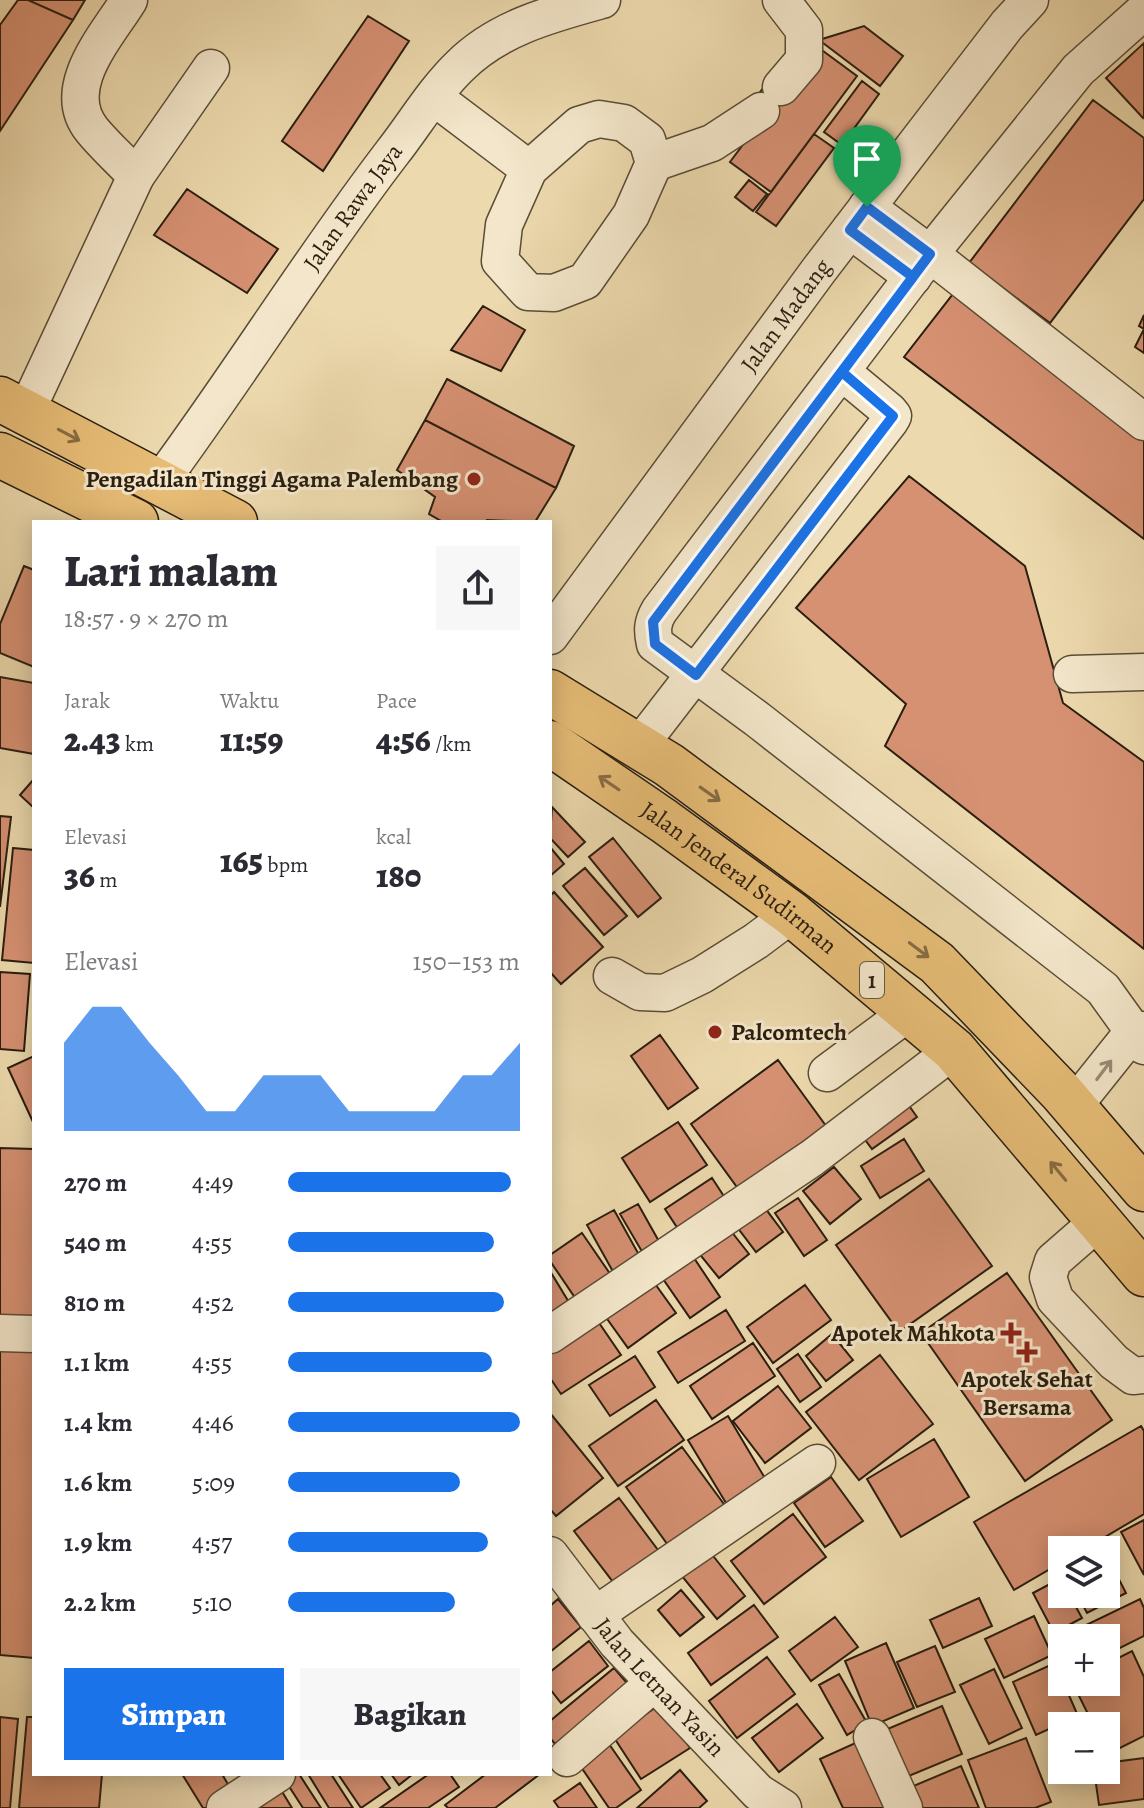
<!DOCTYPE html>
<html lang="id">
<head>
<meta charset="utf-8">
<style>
  body { margin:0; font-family:Alegreya,serif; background:#f7f7f7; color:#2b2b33; height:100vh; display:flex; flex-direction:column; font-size:30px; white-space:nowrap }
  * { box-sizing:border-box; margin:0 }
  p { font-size:26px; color:#7c7c81 }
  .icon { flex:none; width:44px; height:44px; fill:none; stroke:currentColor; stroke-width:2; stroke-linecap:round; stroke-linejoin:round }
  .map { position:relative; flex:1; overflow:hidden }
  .side { position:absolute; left:32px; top:520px; width:520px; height:1256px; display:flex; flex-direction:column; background:#fff; border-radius:0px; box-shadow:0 4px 20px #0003 }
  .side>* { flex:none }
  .fabs { position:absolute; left:1048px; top:1536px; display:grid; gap:16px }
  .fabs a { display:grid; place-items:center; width:72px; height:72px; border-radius:0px; background:#fff; box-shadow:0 4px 20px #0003; font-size:40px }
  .pin { position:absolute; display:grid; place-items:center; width:68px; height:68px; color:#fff; margin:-82px -34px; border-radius:50% 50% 50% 0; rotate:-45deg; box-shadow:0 0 8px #0007 }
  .pin .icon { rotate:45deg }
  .round { display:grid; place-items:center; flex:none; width:84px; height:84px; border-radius:0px; background:#f7f7f7 }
  .headline { display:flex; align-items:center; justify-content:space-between; height:136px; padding:0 32px }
  h1 { font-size:44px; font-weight:800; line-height:60px }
  .stats { display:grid; grid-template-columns:repeat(3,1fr); gap:12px; height:136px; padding:8px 32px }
  .stats div { display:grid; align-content:center }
  .stats b { font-size:34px; font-weight:800 }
  .stats small { font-size:22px; font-weight:400 }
  .stats p { font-size:22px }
  .chart { height:224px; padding:16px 32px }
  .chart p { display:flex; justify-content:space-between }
  .chart svg { width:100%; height:144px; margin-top:8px; fill:#1a73e8; opacity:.7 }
  .primary-button { display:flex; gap:16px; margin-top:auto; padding:16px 32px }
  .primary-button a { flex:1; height:92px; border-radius:0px; background:#1a73e8; color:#fff; font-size:32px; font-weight:800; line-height:92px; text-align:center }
  .primary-button a+a { background:#f7f7f7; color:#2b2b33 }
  ul { padding:0 32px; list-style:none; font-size:26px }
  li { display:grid; grid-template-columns:128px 96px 1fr; align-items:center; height:60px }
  li i { height:20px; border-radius:10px; background:#1a73e8 }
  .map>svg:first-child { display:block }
  .building { fill:#d69173; stroke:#2a1e0f; stroke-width:2 }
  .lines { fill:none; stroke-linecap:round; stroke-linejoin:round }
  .minor-casing { stroke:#5a4d36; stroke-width:39 }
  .highway-casing { stroke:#2a1e0f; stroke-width:47 }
  .minor { stroke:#f3e6ca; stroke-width:36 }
  .highway { stroke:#e6bc76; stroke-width:44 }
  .oneway { stroke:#886d42 }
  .oneway2 { stroke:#998c76 }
  .route-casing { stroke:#fff; stroke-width:16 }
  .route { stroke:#1a73e8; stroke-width:10 }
  .poi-dot { fill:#8f2418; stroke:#f3e6ca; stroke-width:3 }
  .labels { text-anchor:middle; stroke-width:6; stroke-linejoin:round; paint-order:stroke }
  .shield { fill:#f3e6ca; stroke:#665a47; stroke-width:2 }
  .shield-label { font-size:22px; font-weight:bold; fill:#2a1e0f }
  .street-label { font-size:24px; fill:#2a1e0f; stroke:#f3e6ca }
  .poi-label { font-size:24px; font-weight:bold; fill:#2a1e0f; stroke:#f3e6ca; text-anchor:end }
</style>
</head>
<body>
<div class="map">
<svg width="1144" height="1808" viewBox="0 0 1144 1808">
  <rect width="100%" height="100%" fill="#ecd9ad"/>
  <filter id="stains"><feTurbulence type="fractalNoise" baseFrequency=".0025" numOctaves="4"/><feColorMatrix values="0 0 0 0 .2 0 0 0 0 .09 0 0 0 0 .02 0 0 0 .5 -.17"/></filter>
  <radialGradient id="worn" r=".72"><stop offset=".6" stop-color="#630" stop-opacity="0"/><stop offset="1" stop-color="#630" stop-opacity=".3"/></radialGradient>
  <path class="building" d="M18,0H28L73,20L0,131V25Z
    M28,0H85L73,20Z
    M368,16L409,41L323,171L282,141Z
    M864,26L903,56L880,86L819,40Z
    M1144,43V116L1143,118L1106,78Z
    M819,48L857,76L771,192L730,162L766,114L751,104L770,79Z
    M862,81L879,94L842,145L824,132Z
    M1093,100L1144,138V199L1050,323L969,263Z
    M814,134L834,148L776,226L756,212Z
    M749,180L767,194L753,211L735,197Z
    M187,189L278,249L247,293L154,235Z
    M953,294L1144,438V539L904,357Z
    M483,306L525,330L501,371L451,350Z
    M1144,315V353L1135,347L1144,329L1139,326Z
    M447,379L574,446L556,488L425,420Z
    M425,420L556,488L535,522L487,520L486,522H443L429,514L435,497L397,470Z
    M909,476L1025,566L1063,703L1144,762V949L885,746L906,704L796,608Z
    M24,566L34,570V667L0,653V624Z
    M0,677L34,683V754L0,748Z
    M34,779V808L20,795Z
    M552,807L585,842L568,857L550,838Z
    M0,816L11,817L0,907Z
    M613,838L661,898L638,917L589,857Z
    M550,847L564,864L550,876Z
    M13,848L34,850V963L2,960Z
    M585,868L627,916L604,935L563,886Z
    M554,892L603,947L561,984L550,972V896Z
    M0,972L30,974L24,1051L0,1049Z
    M660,1035L698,1088L668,1109L631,1056Z
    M34,1056V1122H33L8,1068Z
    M778,1060L829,1130L742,1194L691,1124Z
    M905,1100L917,1117L872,1149L860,1133Z
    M678,1122L707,1165L650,1202L622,1158Z
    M904,1139L924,1171L880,1198L861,1166Z
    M0,1148L34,1149V1323L0,1322Z
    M834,1167L861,1199L830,1224L803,1191Z
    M712,1178L729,1204L682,1235L665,1209Z
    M929,1179L992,1266L899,1332L836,1245Z
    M798,1198L827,1240L804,1256L775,1213Z
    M759,1200L783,1232L756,1252L731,1219Z
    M638,1204L661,1245L644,1255L620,1214Z
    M614,1210L643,1262L616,1277L587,1225Z
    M727,1226L749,1254L719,1278L697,1251Z
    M582,1233L615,1281L580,1305L550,1261V1255Z
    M692,1255L720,1297L690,1318L661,1276Z
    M550,1271L573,1309L550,1323Z
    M1007,1273L1112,1420L1025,1481L921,1333Z
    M653,1281L676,1313L628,1348L605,1316Z
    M805,1285L831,1320L773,1363L747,1327Z
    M726,1310L745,1341L678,1383L658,1352Z
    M595,1317L621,1355L561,1394L550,1378V1347Z
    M832,1334L853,1360L826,1381L806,1356Z
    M753,1343L775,1376L712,1419L690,1386Z
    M0,1348L34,1351V1658L0,1655Z
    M798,1354L821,1387L800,1402L777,1369Z
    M880,1355L933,1424L859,1480L806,1412Z
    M635,1356L655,1387L610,1416L589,1385Z
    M778,1386L811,1428L765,1463L733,1421Z
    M656,1400L684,1440L618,1486L589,1446Z
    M550,1413L603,1478L556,1516L550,1509Z
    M728,1416L766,1480L726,1503L688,1440Z
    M1141,1426L1144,1431V1514L1083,1550H1062V1562L1014,1590L974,1522Z
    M934,1439L969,1497L901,1537L867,1479Z
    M682,1447L729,1511L673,1552L626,1487Z
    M831,1477L863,1521L825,1547L794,1503Z
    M619,1498L664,1558L620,1591L574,1531Z
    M793,1514L826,1557L764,1604L731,1561Z
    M1144,1520V1575L1121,1532Z
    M710,1552L745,1596L717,1619L681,1575Z
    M1108,1558L1126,1593L1087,1613L1077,1594H1106Z
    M1061,1578L1062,1594H1069L1082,1618L1054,1633L1033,1593Z
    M681,1590L704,1617L680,1636L658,1610Z
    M979,1598L992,1626L943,1648L930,1620Z
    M558,1599L581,1627L550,1652V1606Z
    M1140,1599L1144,1608V1636L1106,1655V1638H1062V1651L1057,1639Z
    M754,1605L778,1637L711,1685L688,1653Z
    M1034,1616L1052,1655L1004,1678L985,1639Z
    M835,1617L858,1647L811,1681L789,1651Z
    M589,1641L608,1666L561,1703L550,1689V1672Z
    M886,1643L914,1708L872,1726L845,1661Z
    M935,1646L955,1692L917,1707L897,1662Z
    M1132,1651L1144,1677V1736L1108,1754L1106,1726H1094L1072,1682H1106V1664Z
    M767,1657L795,1694L737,1738L709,1701Z
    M1055,1663L1078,1716L1036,1735L1013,1682Z
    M614,1668L633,1690L561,1751L550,1738V1721Z
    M994,1669L1022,1728L989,1744L960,1685Z
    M839,1674L867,1723L847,1735L819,1685Z
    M661,1704L690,1748L641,1779L613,1736Z
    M797,1704L823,1738L779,1772L752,1738Z
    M942,1706L962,1754L899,1780L878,1733Z
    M0,1717L18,1719L10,1808H0Z
    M27,1717H34V1774H102L99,1808H19Z
    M1026,1738L1051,1802L1035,1808H986L968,1760Z
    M862,1740L894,1808H843L820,1759Z
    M609,1744L641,1790L616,1808H609L579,1764Z
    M1144,1758V1799L1099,1805L1094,1770H1106V1763Z
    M961,1766L979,1808H913L904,1790Z
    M680,1770L707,1801L699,1808H637Z
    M182,1774H222L233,1793L210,1808H203Z
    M281,1774H299L321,1808H303Z
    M308,1774H331L353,1808H329Z
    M338,1774H380L390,1788L361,1808Z
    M391,1774H413L399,1785Z
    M429,1774H450L459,1787L428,1808H380Z
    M486,1774H540L495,1808H448L445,1805Z
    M275,1780L292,1808H259L251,1795Z
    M580,1783L597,1808H559L554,1801Z"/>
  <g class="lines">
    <defs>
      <g id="minor">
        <path d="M781,0L804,30V60L781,87"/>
        <path d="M435,98L529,169L579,125L599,119L624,123L647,140L654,163L631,215L585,281L554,293L528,292L500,261L504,225L529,169"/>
        <path d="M654,163L712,143L761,111"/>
        <path d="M136,176L211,68"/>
        <path d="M867,207L930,254L1078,70L1144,11"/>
        <path d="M850,230L913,277"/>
        <path d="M26,412L136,176C122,161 105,146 92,130C58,88 107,36 129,0"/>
        <path d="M1144,422L930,254L659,611C652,623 652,631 655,644L757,719L1103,989L1144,1046"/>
        <path id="s1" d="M160,482C240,374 310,260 392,153C414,125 434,91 460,66C498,28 551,14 602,0"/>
        <path id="s2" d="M550,636L819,270L1007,25L1030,0"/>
        <path d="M1072,674L1144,672"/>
        <path d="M639,746L890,421L893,416L889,411L842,372"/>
        <path d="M612,976L640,992L665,993L702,975L756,941L792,914"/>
        <path d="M827,1073L909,1012"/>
        <path d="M1073,1107L1133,1032L1144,1030"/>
        <path d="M1100,1220L1053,1261L1048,1277L1055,1299L1114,1362L1133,1376L1144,1375"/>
        <path d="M0,1333L34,1334"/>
        <path d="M550,1335L812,1158L954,1050"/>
        <path id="s3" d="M550,1555L617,1643L758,1792L783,1808"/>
        <path d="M595,1615L817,1463"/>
        <path d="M872,1737L904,1808"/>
        <path d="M567,1758L654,1683"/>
        <path d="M225,1808L277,1774"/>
      </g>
      <g id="highway">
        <path d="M0,399L235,522"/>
        <path d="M0,455L136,522"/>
        <path d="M550,692L669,765L937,963L1061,1092L1144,1189"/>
        <path id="s4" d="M550,743L664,821L792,914L954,1050L1144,1274"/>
      </g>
    </defs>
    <use href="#minor" class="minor-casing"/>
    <use href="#highway" class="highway-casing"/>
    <use href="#minor" class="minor"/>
    <use href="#highway" class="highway"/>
  </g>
  <defs><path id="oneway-shaft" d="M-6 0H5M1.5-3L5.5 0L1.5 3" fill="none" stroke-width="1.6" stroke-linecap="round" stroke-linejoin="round" transform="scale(2)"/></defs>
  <g class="oneway">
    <use href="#oneway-shaft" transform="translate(69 435) rotate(28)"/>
    <use href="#oneway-shaft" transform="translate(609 783) rotate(-146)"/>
    <use href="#oneway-shaft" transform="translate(710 794) rotate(35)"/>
    <use href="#oneway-shaft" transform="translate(919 950) rotate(37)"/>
    <use href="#oneway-shaft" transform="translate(1058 1171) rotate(-130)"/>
  </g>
  <use class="oneway2" href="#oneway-shaft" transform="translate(1104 1070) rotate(-53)"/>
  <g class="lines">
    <defs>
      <path id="route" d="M867,207L850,230L913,277L653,622L655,644L696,675L893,416L842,372L930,254L867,207"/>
    </defs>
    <use href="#route" class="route-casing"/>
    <use href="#route" class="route"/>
  </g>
  <g class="poi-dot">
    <circle cx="474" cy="479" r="8"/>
    <circle cx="715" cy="1032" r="8"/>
    <path d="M1007 1321h8v8h8v8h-8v8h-8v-8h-8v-8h8z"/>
    <path d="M1023 1340h8v8h8v8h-8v8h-8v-8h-8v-8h8z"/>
  </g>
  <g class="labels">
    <rect class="shield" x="860" y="962" width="24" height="36" rx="6"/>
    <g class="shield-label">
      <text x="872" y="988">1</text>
    </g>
    <g class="street-label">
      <text dy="8" stroke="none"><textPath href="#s1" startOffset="336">Jalan Rawa Jaya</textPath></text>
      <text dy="8" stroke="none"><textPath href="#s2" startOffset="398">Jalan Madang</textPath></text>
      <text dy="8" stroke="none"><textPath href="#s4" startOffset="232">Jalan Jenderal Sudirman</textPath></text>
      <text dy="8" stroke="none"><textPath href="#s3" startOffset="172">Jalan Letnan Yasin</textPath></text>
    </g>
    <g class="poi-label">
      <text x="458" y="487">Pengadilan Tinggi Agama Palembang</text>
      <text x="731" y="1040" text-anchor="start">Palcomtech</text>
      <text x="995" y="1341">Apotek Mahkota</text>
      <text x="1027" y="1387" text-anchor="middle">Apotek Sehat<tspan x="1027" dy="28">Bersama</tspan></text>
    </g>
  </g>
  <rect width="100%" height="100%" filter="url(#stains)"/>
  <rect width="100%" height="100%" fill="url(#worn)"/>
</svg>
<div class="fabs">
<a><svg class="icon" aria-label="layers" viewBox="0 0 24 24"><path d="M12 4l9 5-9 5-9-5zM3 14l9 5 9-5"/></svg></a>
<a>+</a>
<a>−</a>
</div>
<div class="pin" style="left:867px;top:207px;background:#1e9e55"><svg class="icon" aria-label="arrive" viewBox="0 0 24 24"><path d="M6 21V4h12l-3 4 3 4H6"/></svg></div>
<section class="side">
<div class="headline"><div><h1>Lari malam</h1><p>18:57 · 9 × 270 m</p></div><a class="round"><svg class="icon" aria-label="share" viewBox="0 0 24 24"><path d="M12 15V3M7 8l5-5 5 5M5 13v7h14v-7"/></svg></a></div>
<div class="stats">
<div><p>Jarak</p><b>2.43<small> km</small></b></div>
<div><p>Waktu</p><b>11:59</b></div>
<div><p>Pace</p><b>4:56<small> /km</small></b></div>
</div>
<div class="stats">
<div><p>Elevasi</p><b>36<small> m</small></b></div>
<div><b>165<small> bpm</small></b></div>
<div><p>kcal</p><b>180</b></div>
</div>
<div class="chart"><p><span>Elevasi</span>150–153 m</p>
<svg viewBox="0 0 160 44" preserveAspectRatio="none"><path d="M0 44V17L10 6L20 6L30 17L40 27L50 38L60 38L70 27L80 27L90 27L100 38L110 38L120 38L130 38L140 27L150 27L160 17V44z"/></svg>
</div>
<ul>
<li><b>270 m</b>4:49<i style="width:96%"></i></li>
<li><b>540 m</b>4:55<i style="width:89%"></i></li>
<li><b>810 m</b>4:52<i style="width:93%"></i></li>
<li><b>1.1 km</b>4:55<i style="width:88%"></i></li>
<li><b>1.4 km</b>4:46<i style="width:100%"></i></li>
<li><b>1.6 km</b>5:09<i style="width:74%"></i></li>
<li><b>1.9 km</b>4:57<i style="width:86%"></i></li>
<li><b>2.2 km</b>5:10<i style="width:72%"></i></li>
</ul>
<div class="primary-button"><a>Simpan</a><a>Bagikan</a></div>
</section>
</div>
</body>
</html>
